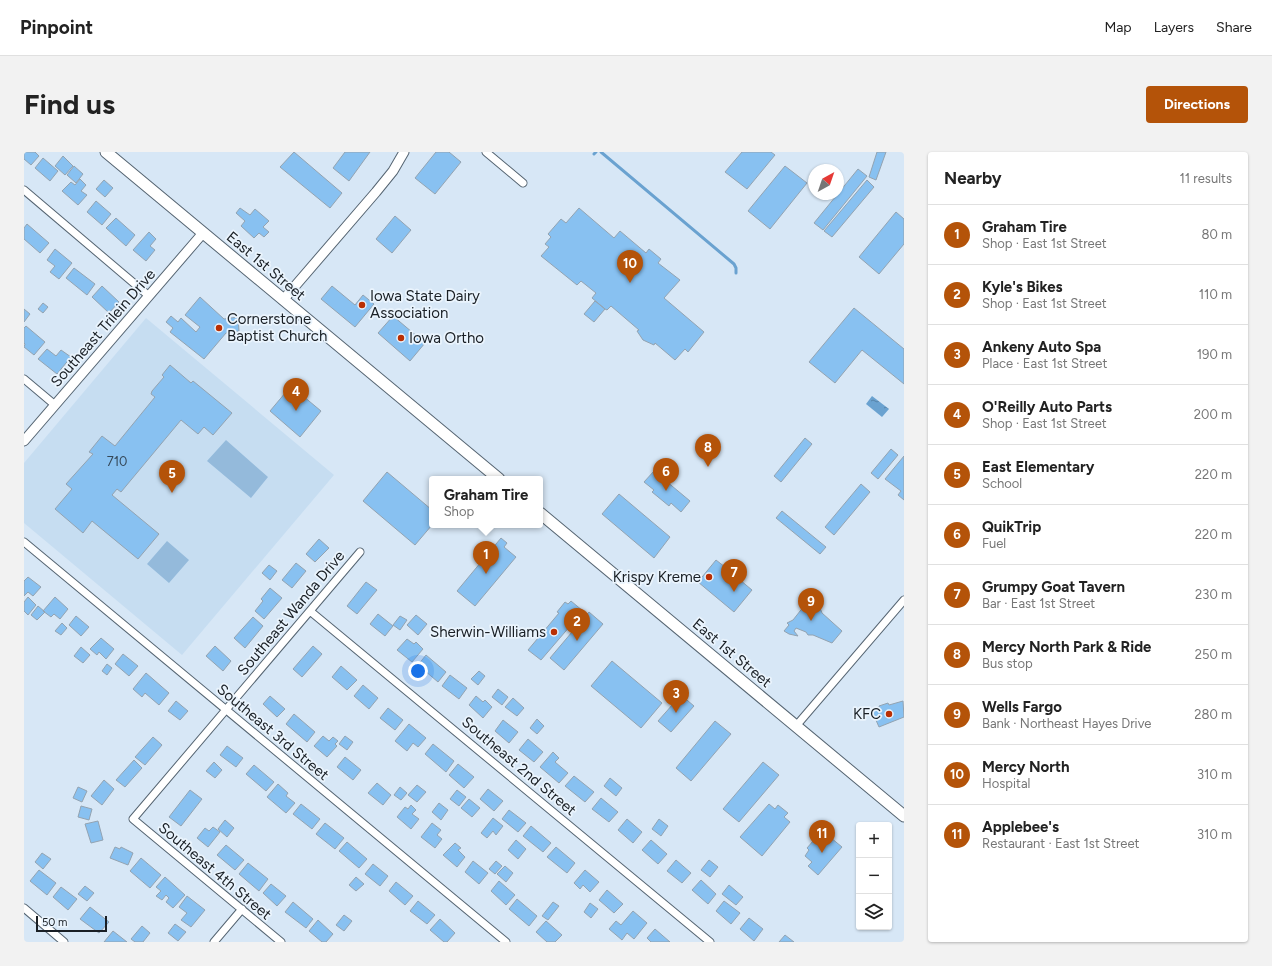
<!DOCTYPE html>
<html lang="en">
<head>
<meta charset="utf-8">
<style>
	:root { --surface:#fff; --page:#f2f2f2; --text:#222; --muted:#767676; --line:#e0e0e0; --accent:#b45309 }
	body { margin:0; font-family:Figtree,sans-serif; background:var(--page); color:var(--text) }
	.controls { position:absolute; right:12px; bottom:12px; display:grid; overflow:hidden; border-radius:4px; box-shadow:0 1px 3px #0004 }
	.controls button { width:36px; height:36px; display:grid; place-items:center; padding:0; border:0; border-bottom:1px solid var(--line); background:var(--surface); color:var(--text); font:20px sans-serif }
	.compass { position:absolute; left:784px; top:12px; width:36px; height:36px; border-radius:50%; background:var(--surface); box-shadow:0 1px 3px #0004; rotate:40deg }
	.scale { position:absolute; left:12px; bottom:10px; width:71px; box-sizing:border-box; padding-left:4px; border:2px solid #191f25; border-top:0; font-size:11px; line-height:14px; white-space:nowrap; color:#191f25; -webkit-text-stroke:3px #eaf4fd; paint-order:stroke }
	.you { position:absolute; left:394px; top:519px; width:14px; height:14px; margin:-10px; border:3px solid #fff; border-radius:50%; background:#1a73e8; box-shadow:0 0 0 6px #1a73e833 }
	.badge { display:grid; place-items:center; width:26px; height:26px; border-radius:50%; background:var(--accent); color:#fff; font-size:13px; font-weight:700 }
	.pin { position:absolute; translate:-50% -33px; filter:drop-shadow(0 1px 2px #0008) }
	.pin::after { content:''; position:absolute; top:21px; width:14px; height:12px; background:inherit; clip-path:polygon(0 0,100% 0,50% 100%) }
	.popup { position:absolute; left:405px; top:324px; width:114px; height:52px; box-sizing:border-box; display:grid; place-content:center; border-radius:4px; background:var(--surface); filter:drop-shadow(0 1px 3px #0005); font-size:13px; white-space:nowrap; color:var(--muted) }
	.popup b { font-size:15px; color:var(--text) }
	.popup::after { content:''; position:absolute; left:50%; top:100%; margin-left:-8px; border:8px solid transparent; border-top-color:var(--surface) }
	.list { margin:0; padding:0; list-style:none }
	h2 { display:flex; justify-content:space-between; align-items:center; height:52px; margin:0; padding:0 16px; font-size:17px }
	h2 small { font-size:13px; font-weight:400; color:var(--muted) }
	.list li { display:grid; grid-template-columns:26px 1fr auto; gap:12px; align-items:center; box-sizing:border-box; height:60px; padding:0 16px; border-top:1px solid var(--line) }
	.list b { display:block; font-size:15px; white-space:nowrap }
	.list p { margin:0; font-size:13px; white-space:nowrap; color:var(--muted) }
	.list em { font-size:13px; font-style:normal; color:var(--muted) }
	.icon { flex:none; width:22px; height:22px; fill:none; stroke:currentColor; stroke-width:2; stroke-linecap:round; stroke-linejoin:round }
	.map { position:relative; flex:none; width:880px; height:790px; overflow:hidden; border-radius:4px }
	header { display:flex; align-items:center; gap:24px; box-sizing:border-box; height:56px; padding:0 20px; background:var(--surface); border-bottom:1px solid var(--line) }
	header strong { font-size:19px }
	nav { display:flex; gap:22px; margin-inline-start:auto; font-size:14px }
	.intro { display:flex; align-items:center; justify-content:space-between; box-sizing:border-box; height:96px; padding:0 24px }
	h1 { margin:0; font-size:28px }
	.button { padding:10px 18px; border-radius:4px; background:var(--accent); color:#fff; font-size:14px; font-weight:700 }
	main { display:flex; gap:24px; padding:0 24px }
	aside { flex:1; background:var(--surface); border-radius:4px; box-shadow:0 1px 3px #0004 }
	.map>svg:first-child { display:block }
</style>
</head>
<body>
<header>
<strong>Pinpoint</strong>
<nav><a>Map</a><a>Layers</a><a>Share</a></nav>
</header>
<div class="intro"><h1>Find us</h1><a class="button">Directions</a></div>
<main>
<div class="map">
<svg width="880" height="790" viewBox="0 0 880 790">
	<defs>
		<pattern id="water-ripples" width="26" height="14" patternUnits="userSpaceOnUse"><rect width="26" height="14" fill="#6aa2d0"/><path d="M2 4q2-2 4 0t4 0M15 11q2-2 4 0t4 0" fill="none" stroke="#5683a9"/></pattern>
	</defs>
	<rect width="100%" height="100%" fill="#d7e7f6"/>
	<path fill="#c6ddf1" d="M122,166l188,157 -152,180 -158,-132v-60z"/>
	<path fill="#94badb" d="M202,288l42,37 -17,21 -44,-37z
		M143,389l22,19 -20,23 -22,-19z"/>
	<path fill="url(#water-ripples)" d="M848,244l17,13 -7,8 -16,-13z"/>
	<g fill="none" stroke-linecap="round" stroke-linejoin="round">
		<path stroke="#6aa2d0" stroke-width="3" d="M577,0l133,112 2,4v5
			M570,2l2,-2"/>
	</g>
	<path fill="#88c1f1" stroke="#93a3b1" d="M0,0h11l4,4 -8,9 -7,-6z
		M270,0l48,41 -12,15 -50,-41z
		M321,0h25l-21,29 -16,-13z
		M412,0h13l12,10 -26,32 -20,-16z
		M718,0h29l4,3 -28,34 -22,-17z
		M853,0h9l-10,28 -7,-3z
		M39,4l10,10 -8,9 -10,-9z
		M19,6l15,13 -8,10 -15,-13z
		M50,14l9,8 -7,9 -9,-8z
		M761,14l22,17 -37,46 -22,-18z
		M834,17l9,7 -44,54 -9,-7z
		M56,27l6,6 -5,6 6,4 -9,10 -16,-14 9,-9 4,3z
		M80,28l9,8 -8,9 -9,-8z
		M843,28l7,7 -42,50 -8,-6z
		M72,49l15,13 -9,11 -15,-13z
		M216,56l10,7 5,-6 14,12 -6,6 6,5 -5,5 -5,-4 -5,5 -13,-12 4,-5 -9,-8z
		M555,56l35,30 6,-7 26,22 3,-4 12,10 -3,4 22,17 -16,18 40,34 -16,20 -3,-3 -10,11 -20,-17 -1,2 -11,-5 -6,-9 2,-1 -28,-24 -4,4 -2,-1 -13,-11 4,-5 -15,-12 -4,4 -36,-29 8,-9 -4,-3 6,-7 -3,-3 13,-15 5,4z
		M872,60l8,7v25l-25,30 -20,-17z
		M371,64l16,14 -19,23 -16,-14z
		M92,66l19,17 -9,11 -20,-18z
		M3,72l22,19 -9,10 -16,-14v-11z
		M125,80l7,7 -6,7 5,4 -9,11 -13,-11z
		M31,97l17,14 -13,16 -9,-7 5,-6 -8,-6z
		M50,116l21,16 -8,11 -21,-17z
		M78,134l17,16 -10,11 -17,-16z
		M308,134l23,19 8,-10 11,9 -19,23 -34,-28z
		M176,145l24,22 14,-2 1,14 -13,2 -22,26 -34,-27 3,-4 -7,-6 5,-6 7,6 3,-4 15,14 4,-5 -15,-12z
		M571,149l10,8 -11,13 -10,-8z
		M19,151l5,4 -5,6 -5,-4z
		M830,156l50,41v35l-42,-34 -27,33 -26,-21z
		M0,157l6,5 -6,8z
		M369,164l32,27 -15,18 -32,-28z
		M2,174l19,16 -11,13 -10,-8 1,-3 -1,-1v-15z
		M23,197l9,7 5,-6 10,7 -14,17 -19,-15z
		M146,213l21,18 2,-2 39,32 -19,22 -9,-8 -6,7 -17,-14 -60,72 -4,-3 -5,6 47,39 -21,25 -46,-38 -9,12 -28,-24 17,-20 -6,-5 27,-30 -4,-2 13,-16 13,10 40,-49 -4,-3 1,-3 12,-14 -2,-2z
		M267,234l30,25 -21,26 -30,-26z
		M781,286l7,6 -31,38 -7,-6z
		M867,297l7,6 -20,24 -7,-6z
		M880,304v44l-6,-5 3,-4 -16,-12z
		M630,319l36,30 -9,11 -10,-9 -2,3 -17,-14 2,-2 -10,-8z
		M363,320l45,38v15l-17,20 -52,-44z
		M837,332l9,8 -36,43 -9,-8z
		M595,342l51,43 -16,21 -52,-44z
		M758,359l44,36 -6,7 -44,-36z
		M477,386l6,5 -3,4 12,10 -41,49 -18,-15z
		M295,387l10,9 -14,14 -9,-8z
		M692,408l9,7 1,-1 15,13 -1,1 12,10 -18,22 -36,-30z
		M272,411l10,8 -14,17 -10,-8z
		M245,413l8,6 -7,9 -8,-7z
		M4,425l13,10 -8,9 -5,-4 -4,4v-15z
		M342,430l11,8 -20,24 -10,-8z
		M246,436l12,10 -18,21 -9,-8 8,-10 -2,-2z
		M4,445l8,8 -8,10 -4,-4v-9z
		M31,445l13,12 -8,10 -6,-5 -3,3 -8,-6z
		M547,449l12,10 -42,49 -13,-10 31,-37 -2,-1 8,-10 3,2z
		M784,449l10,9 2,-2 2,5 20,18 -10,12 -19,-8h-5l-2,-3 -10,-4 -2,3 4,5 -9,-2 -5,-3 5,-6 -2,-2 6,-3z
		M14,454l7,6 -8,8 -6,-5z
		M565,460l14,12 -39,46 -14,-12z
		M354,462l15,12 -8,10 -15,-12z
		M392,463l11,9 -9,11 -11,-10z
		M52,464l13,11 -8,9 -12,-11z
		M376,464l7,4 -7,10 -7,-5z
		M229,465l10,9 -18,22 -11,-10z
		M38,471l5,5 -6,7 -6,-4z
		M77,486l13,11 -8,10 -7,-7 -2,3 -7,-6z
		M383,487l7,5 2,-2 7,7 -11,13 -15,-12z
		M191,494l16,15 -8,10 -17,-15z
		M289,494l9,8 -20,23 -9,-8z
		M57,495l9,8 -7,8 -9,-7z
		M99,502l15,12 -9,10 -14,-12z
		M402,503l20,17 -8,10 -20,-17z
		M588,509l50,42 -21,25 -50,-42z
		M83,512l5,4 -5,7 -5,-4z
		M317,514l16,14 -10,10 -15,-13z
		M455,519l6,5 -7,9 -7,-6z
		M122,521l23,20 -10,12 -14,-12 -3,4 -9,-8z
		M426,523l17,13 -8,11 -17,-13z
		M339,533l15,13 -9,11 -15,-13z
		M474,537l10,8 -6,8 -10,-8z
		M657,543l13,11 -23,26 -13,-11z
		M246,544l15,13 -8,8 -14,-13z
		M452,544l7,6 2,-2 7,7 -9,11 -14,-13z
		M489,546l11,10 -7,8 -12,-9z
		M152,549l12,10 -8,9 -12,-9z
		M879,549l1,16 -25,10 -7,-16 7,-3v-2l9,-3 1,2z
		M364,556l15,12 -8,10 -15,-12z
		M270,562l21,18 -8,10 -21,-18z
		M513,567l7,7 -7,8 -7,-6z
		M479,568l15,12 -9,11 -14,-12z
		M691,569l16,13 -40,47 -15,-13z
		M385,572l17,14 -8,9 -5,-4 -6,8 -12,-10z
		M299,584l6,5 4,-4 5,4 -3,3 2,2 -10,11 -13,-11z
		M321,584l8,6 -6,8 -8,-6z
		M129,585l9,8 -17,20 -10,-8z
		M504,587l15,13 -9,10 -15,-12z
		M409,592l21,17 -8,11 -21,-18z
		M203,594l16,12 -7,9 -16,-12z
		M529,600l6,6 -4,4 13,11 -9,10 -19,-16z
		M321,605l16,13 -8,10 -16,-13z
		M110,608l8,8 -17,19 -9,-7z
		M190,610l8,8 -7,8 -9,-7z
		M739,610l16,13 -40,47 -16,-13z
		M434,612l16,13 -10,11 -15,-13z
		M230,613l20,17 -8,9 -20,-17z
		M550,624l20,16 -9,10 -20,-16z
		M586,626l12,10 -6,8 -12,-10z
		M80,628l10,9 -12,16 -11,-9z
		M353,631l14,12 -8,10 -15,-12z
		M254,632l10,9 -2,3 9,7 -9,10 -19,-16z
		M393,633l9,7 -9,10 -9,-7z
		M54,635l9,4 -5,11 -9,-4z
		M376,635l7,6 -6,7 -7,-5z
		M464,637l15,12 -9,10 -14,-12z
		M166,638l12,9 -21,27 -12,-9z
		M433,638l9,7 -7,9 -9,-7z
		M577,646l17,14 -9,10 -17,-13z
		M445,647l11,9 -8,9 -11,-9z
		M415,651l9,7 -7,10 -9,-8z
		M277,652l19,15 -8,10 -19,-15z
		M745,652l6,5 3,-4 10,8 -4,4 6,5 -28,34 -22,-19z
		M387,653l5,5 -4,4 7,5 -8,10 -14,-12 8,-10 3,2z
		M57,654l11,3 -3,11 -11,-3z
		M485,658l17,13 -8,9 -16,-13z
		M469,666l10,8 -7,9 -3,-4 -6,7 -6,-5z
		M603,667l15,13 -9,11 -15,-13z
		M635,667l9,7 -7,10 -9,-7z
		M201,668l9,8 -7,9 -9,-8z
		M74,669l5,19 -12,3 -6,-19z
		M301,671l19,15 -9,11 -19,-15z
		M408,671l9,7 -4,5 5,4 -7,9 -14,-11z
		M507,674l20,17 -8,9 -20,-16z
		M189,675l7,5 -12,15 -11,-9 8,-10 4,3z
		M796,681l3,2 2,-2 17,14 -24,28 -10,-9 4,-4 -7,-6 4,-6 -2,-2z
		M492,688l10,9 -8,10 -10,-9z
		M627,688l16,14 -9,10 -16,-14z
		M323,690l20,17 -8,9 -20,-17z
		M431,691l6,5 -3,2 7,7 -8,10 -14,-12z
		M202,693l18,15 -9,10 -18,-15z
		M91,695l5,2 1,-2 12,6 -5,12 -18,-7z
		M532,695l19,16 -8,10 -20,-16z
		M18,701l9,6 -8,10 -8,-7z
		M117,706l20,17 -11,13 -20,-17z
		M652,708l15,13 -9,10 -15,-12z
		M685,708l9,7 -8,10 -9,-7z
		M449,709l15,12 -9,11 -14,-12z
		M472,709l6,5 -7,8 -6,-5z
		M224,711l20,16 -9,12 -20,-17z
		M349,712l15,12 -8,10 -15,-12z
		M481,714l8,7 -7,9 -9,-8z
		M15,718l17,13 -9,12 -17,-14z
		M561,718l14,12 -9,10 -7,-7 -3,4 -6,-6z
		M141,725l20,18 -12,13 -7,-6 3,-4 -3,-3 -4,5 -6,-4 5,-5 -5,-4z
		M332,725l8,7 -8,7 -7,-6z
		M677,728l15,14 -8,10 -16,-14z
		M475,729l16,14 -9,10 -15,-14z
		M372,730l17,14 -8,9 -16,-14z
		M247,732l15,12 -9,10 -14,-13z
		M705,733l14,12 -7,8 -14,-11z
		M61,734l9,7 -7,8 -9,-7z
		M37,735l16,12 -9,11 -15,-13z
		M583,738l16,14 -9,9 -15,-13z
		M163,744l18,14 -14,17 -10,-7 6,-7 -8,-6z
		M493,747l20,17 -8,10 -20,-17z
		M394,749l17,14 -8,9 -17,-13z
		M700,749l16,12 -9,11 -15,-13z
		M269,750l20,17 -7,9 -21,-16z
		M529,750l6,4 -11,14 -6,-4z
		M566,751l8,6 -7,9 -7,-6z
		M66,755l19,15 -10,11 -19,-14z
		M609,759l14,12 -13,16 -7,-6 -5,7 -13,-11 7,-8 5,4z
		M320,763l8,6 -8,10 -8,-6z
		M725,766l14,11 -9,12 -14,-12z
		M416,767l15,14 -8,9h-3l-14,-12z
		M294,768l15,14 -7,8h-4l-13,-11z
		M522,769l16,14 -7,7h-8l-11,-10z
		M151,772l11,8 -8,9 -10,-8z
		M118,774l8,7 -7,9h-8l-4,-3z
		M631,777l15,13h-19l-4,-4z
		M89,779l14,11h-23z
		M761,783l9,7h-15z"/>
	<g fill="none" stroke-linecap="round" stroke-linejoin="round">
		<defs>
			<path id="minor" d="M462,0l37,31
				M0,38l125,106
				M0,227l31,26
				M0,390l482,400
				M286,459l400,331
				M772,574l108,-126
				M0,756l40,34
				M190,790l28,-33
				M257,790l-148,-123 227,-267"/>
			<path id="tertiary" d="M259,148l93,-108 17,-21 11,-19
				M0,289l179,-208"/>
			<path id="secondary" d="M82,0l393,327
				M516,361l364,303"/>
		</defs>
		<use href="#minor" stroke="#566572" stroke-width="9"/>
		<use href="#tertiary" stroke="#566572" stroke-width="11"/>
		<use href="#secondary" stroke="#566572" stroke-width="13"/>
		<use href="#minor" stroke="#fff" stroke-width="7"/>
		<use href="#tertiary" stroke="#fff" stroke-width="9"/>
		<use href="#secondary" stroke="#fff" stroke-width="11"/>
	</g>
	<g fill="#b92f04" stroke="#eaf4fd" stroke-width="1.5">
		<circle cx="338" cy="153" r="4"/>
		<circle cx="195" cy="176" r="4"/>
		<circle cx="377" cy="186" r="4"/>
		<circle cx="685" cy="425" r="4"/>
		<circle cx="530" cy="480" r="4"/>
		<circle cx="865" cy="562" r="4"/>
	</g>
	<g text-anchor="middle" dominant-baseline="central" stroke-width="3.5" stroke-linejoin="round" paint-order="stroke">
		<g font-size="13" fill="#354858">
			<text x="93" y="309">710</text>
		</g>
		<g font-size="15" fill="#191f25" stroke="#eaf4fd">
			<text transform="translate(242 114) rotate(40)">East 1st Street</text>
			<text transform="translate(79 176) rotate(-49)">Southeast Trilein Drive</text>
			<text transform="translate(267 461) rotate(-50)">Southeast Wanda Drive</text>
			<text transform="translate(708 501) rotate(40)">East 1st Street</text>
			<text transform="translate(249 580) rotate(40)">Southeast 3rd Street</text>
			<text transform="translate(495 614) rotate(40)">Southeast 2nd Street</text>
			<text transform="translate(191 719) rotate(40)">Southeast 4th Street</text>
		</g>
		<g font-size="15" fill="#191f25" stroke="#eaf4fd" text-anchor="start">
			<text x="346" y="144">Iowa State Dairy<tspan x="346" dy="17">Association</tspan></text>
			<text x="203" y="167">Cornerstone<tspan x="203" dy="17">Baptist Church</tspan></text>
			<text x="385" y="186">Iowa Ortho</text>
			<text x="677" y="425" text-anchor="end">Krispy Kreme</text>
			<text x="522" y="480" text-anchor="end">Sherwin-Williams</text>
			<text x="857" y="562" text-anchor="end">KFC</text>
		</g>
	</g>
</svg>
<div class="controls">
<button>+</button>
<button>−</button>
<button><svg class="icon" aria-label="layers" viewBox="0 0 24 24"><path d="M12 4l9 5-9 5-9-5zM3 14l9 5 9-5"/></svg></button>
</div>
<svg class="compass" viewBox="-18 -18 36 36"><path d="M0-13l5 13h-10z" fill="#e53935"/><path d="M0 13l5-13h-10z" fill="#767676"/></svg>
<div class="scale">50 m</div>
<div class="you"></div>
<div class="pin badge" style="left:462px;top:422px">1</div>
<div class="popup"><b>Graham Tire</b>Shop</div>
<div class="pin badge" style="left:553px;top:489px">2</div>
<div class="pin badge" style="left:652px;top:561px">3</div>
<div class="pin badge" style="left:272px;top:259px">4</div>
<div class="pin badge" style="left:148px;top:341px">5</div>
<div class="pin badge" style="left:642px;top:339px">6</div>
<div class="pin badge" style="left:710px;top:440px">7</div>
<div class="pin badge" style="left:684px;top:315px">8</div>
<div class="pin badge" style="left:787px;top:469px">9</div>
<div class="pin badge" style="left:606px;top:131px">10</div>
<div class="pin badge" style="left:798px;top:701px">11</div>
</div>
<aside>
<h2>Nearby<small>11 results</small></h2>
<ul class="list">
<li><span class="badge">1</span><div><b>Graham Tire</b><p>Shop · East 1st Street</p></div><em>80 m</em></li>
<li><span class="badge">2</span><div><b>Kyle's Bikes</b><p>Shop · East 1st Street</p></div><em>110 m</em></li>
<li><span class="badge">3</span><div><b>Ankeny Auto Spa</b><p>Place · East 1st Street</p></div><em>190 m</em></li>
<li><span class="badge">4</span><div><b>O'Reilly Auto Parts</b><p>Shop · East 1st Street</p></div><em>200 m</em></li>
<li><span class="badge">5</span><div><b>East Elementary</b><p>School</p></div><em>220 m</em></li>
<li><span class="badge">6</span><div><b>QuikTrip</b><p>Fuel</p></div><em>220 m</em></li>
<li><span class="badge">7</span><div><b>Grumpy Goat Tavern</b><p>Bar · East 1st Street</p></div><em>230 m</em></li>
<li><span class="badge">8</span><div><b>Mercy North Park &amp; Ride</b><p>Bus stop</p></div><em>250 m</em></li>
<li><span class="badge">9</span><div><b>Wells Fargo</b><p>Bank · Northeast Hayes Drive</p></div><em>280 m</em></li>
<li><span class="badge">10</span><div><b>Mercy North</b><p>Hospital</p></div><em>310 m</em></li>
<li><span class="badge">11</span><div><b>Applebee's</b><p>Restaurant · East 1st Street</p></div><em>310 m</em></li>
</ul>
</aside>
</main>
</body>
</html>
